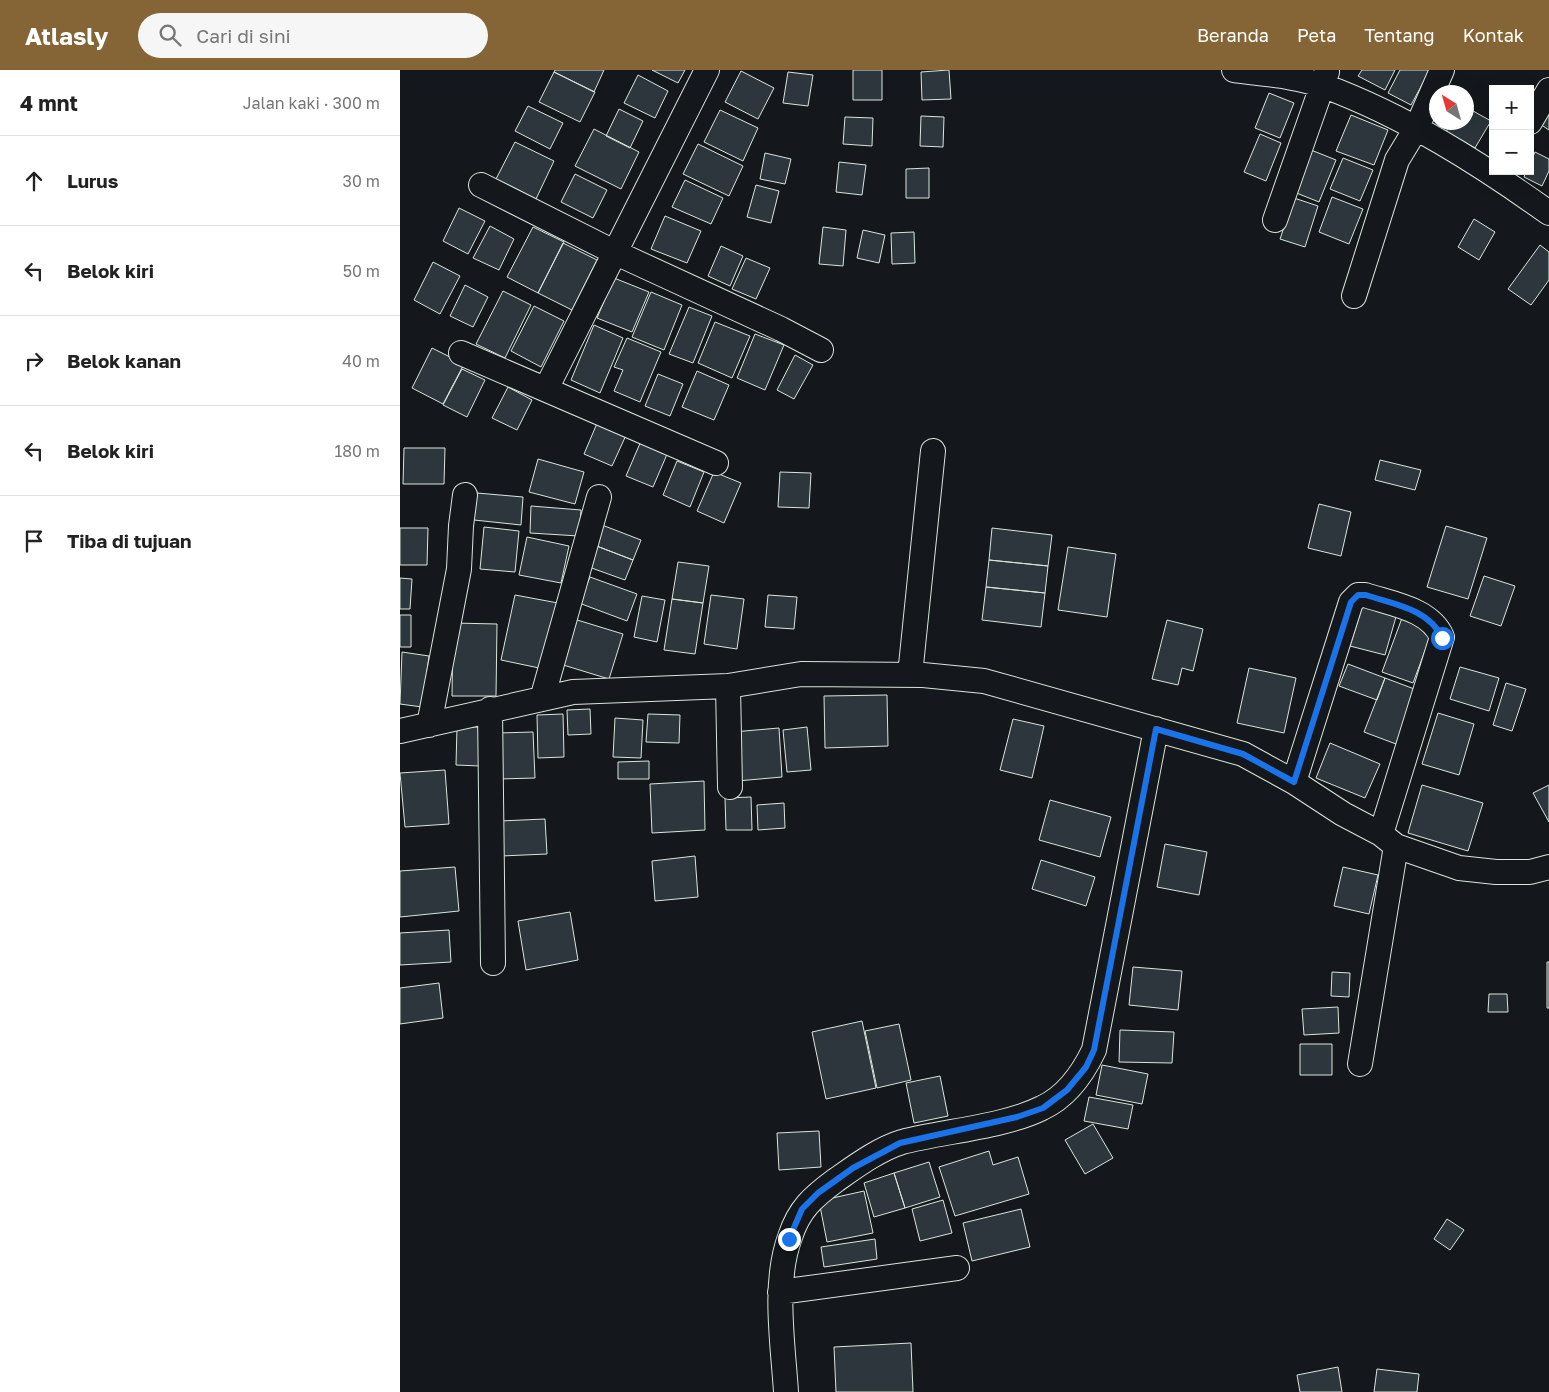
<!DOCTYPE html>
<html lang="id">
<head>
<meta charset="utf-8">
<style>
	:root { --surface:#fff; --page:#f6f6f6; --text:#222; --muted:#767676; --line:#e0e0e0; --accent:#856535 }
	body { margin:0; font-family:"Golos Text",sans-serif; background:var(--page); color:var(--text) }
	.controls { position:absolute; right:15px; top:15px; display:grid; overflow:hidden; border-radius:0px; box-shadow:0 5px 20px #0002 }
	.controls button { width:45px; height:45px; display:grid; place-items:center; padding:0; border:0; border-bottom:1px solid var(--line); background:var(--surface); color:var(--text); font:25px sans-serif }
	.compass { position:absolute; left:1029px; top:15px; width:45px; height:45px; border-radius:50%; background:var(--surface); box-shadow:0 5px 20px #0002; rotate:323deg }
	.stop { position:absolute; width:15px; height:15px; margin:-11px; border:4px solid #1a73e8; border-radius:50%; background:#fff }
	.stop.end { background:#1a73e8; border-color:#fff; box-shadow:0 1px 5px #0008 }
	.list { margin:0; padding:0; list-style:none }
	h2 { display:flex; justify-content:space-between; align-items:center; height:65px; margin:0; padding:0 20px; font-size:21px }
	h2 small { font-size:16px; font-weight:400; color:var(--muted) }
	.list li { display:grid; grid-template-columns:32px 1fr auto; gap:15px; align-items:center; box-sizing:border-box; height:90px; padding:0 20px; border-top:1px solid var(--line) }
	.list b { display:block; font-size:19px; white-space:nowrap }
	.list em { font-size:16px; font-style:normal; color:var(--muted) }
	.icon { flex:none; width:28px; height:28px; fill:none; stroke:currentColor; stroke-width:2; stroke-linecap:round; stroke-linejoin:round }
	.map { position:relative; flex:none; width:1149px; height:1322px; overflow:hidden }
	header { display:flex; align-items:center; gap:30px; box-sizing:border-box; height:70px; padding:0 25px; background:var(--accent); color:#fff }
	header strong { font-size:24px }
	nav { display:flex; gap:28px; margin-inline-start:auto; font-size:18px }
	.search { width:350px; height:45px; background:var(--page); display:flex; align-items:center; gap:12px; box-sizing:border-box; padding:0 18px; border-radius:28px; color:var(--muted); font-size:19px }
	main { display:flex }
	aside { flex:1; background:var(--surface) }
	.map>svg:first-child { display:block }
</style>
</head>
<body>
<header>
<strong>Atlasly</strong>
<div class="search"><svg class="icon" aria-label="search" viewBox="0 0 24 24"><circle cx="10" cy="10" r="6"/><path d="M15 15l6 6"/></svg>Cari di sini</div>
<nav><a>Beranda</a><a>Peta</a><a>Tentang</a><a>Kontak</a></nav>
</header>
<main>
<aside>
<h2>4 mnt<small>Jalan kaki · 300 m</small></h2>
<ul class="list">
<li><svg class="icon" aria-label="ahead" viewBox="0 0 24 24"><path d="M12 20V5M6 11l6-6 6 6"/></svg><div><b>Lurus</b></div><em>30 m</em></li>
<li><svg class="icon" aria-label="left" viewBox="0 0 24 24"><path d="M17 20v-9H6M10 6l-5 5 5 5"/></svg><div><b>Belok kiri</b></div><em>50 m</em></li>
<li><svg class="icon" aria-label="right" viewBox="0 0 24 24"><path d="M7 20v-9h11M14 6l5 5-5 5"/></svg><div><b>Belok kanan</b></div><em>40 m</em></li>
<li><svg class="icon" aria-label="left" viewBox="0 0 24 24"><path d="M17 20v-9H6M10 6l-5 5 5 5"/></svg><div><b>Belok kiri</b></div><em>180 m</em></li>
<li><svg class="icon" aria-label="arrive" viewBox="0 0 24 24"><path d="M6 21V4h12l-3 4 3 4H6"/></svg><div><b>Tiba di tujuan</b></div></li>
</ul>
</aside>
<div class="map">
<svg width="1149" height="1322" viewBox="0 0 1149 1322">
	<rect width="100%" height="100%" fill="#14181c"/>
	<path fill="#2c363c" stroke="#d8e6dc" d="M155,0h49l-10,22 -40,-20z
		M252,0h33l-7,13z
		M453,0h29v30h-29z
		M549,0l2,29 -29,1 -1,-28z
		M962,0h33l-10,20 -27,-14z
		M1000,0h30l-19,35 -23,-12z
		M341,1l33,17 -16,31 -33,-17z
		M154,2l41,20 -15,30 -41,-20z
		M388,2l25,3 -5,31 -25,-3z
		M238,5l30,16 -13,27 -31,-15z
		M869,23l25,10 -14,35 -25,-10z
		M128,36l35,17 -13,26 -35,-18z
		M1066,37l25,14 -16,27 -29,-16 5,-10h15z
		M219,39l24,12 -13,27 -24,-12z
		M320,40l38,18 -15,33 -39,-19z
		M1149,40v20l-9,-6z
		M951,45l37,15 -14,35 -38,-14z
		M521,46l23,1 -1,30 -23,-1z
		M445,47l28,1 -1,28 -29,-2z
		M194,59l45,23 -18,37 -46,-23z
		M860,64l21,9 -15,38 -22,-9z
		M115,72l39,19 -18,38 -40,-20z
		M298,74l45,22 -14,30 -46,-22z
		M911,80l25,10 -17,42 -25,-10z
		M1135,82l14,7v12l-7,15 -18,-9 2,-6h4v-8z
		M365,83l26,6 -6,25 -25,-5z
		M943,88l30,12 -13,31 -30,-12z
		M439,92l27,3 -4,30 -26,-3z
		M529,98v30h-23v-29z
		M175,104l32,16 -14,28 -32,-16z
		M285,110l38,18 -12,26 -39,-17z
		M356,115l23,6 -8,32 -24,-6z
		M932,127l31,12 -14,35 -30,-12z
		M894,128l24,8 -13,41 -25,-8z
		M59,138l26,13 -17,33 -25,-13z
		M265,146l36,15 -14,32 -36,-14z
		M1074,149l21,13 -16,28 -21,-13z
		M90,156l24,13 -15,31 -26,-12z
		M133,157l31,15 -26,51 -31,-16z
		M423,157l23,3 -3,36 -24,-2z
		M463,160l22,5 -6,28 -22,-5z
		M514,162l1,31 -23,1 -1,-31z
		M163,173l34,17 -25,50 -34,-17z
		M1140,175l9,7v28l-18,25 -23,-16z
		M321,176l22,10 -13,30 -22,-10z
		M346,188l24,10 -14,31 -24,-10z
		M33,192l27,14 -20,38 -26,-14z
		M214,208l35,14 -17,40 -35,-14z
		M65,215l23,12 -15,30 -23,-11z
		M103,221l28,14 -26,53 -29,-14z
		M251,222l31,13 -18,45 -32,-13z
		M134,236l30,15 -23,46 -30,-16z
		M289,237l23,9 -19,47 -24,-9z
		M315,252l35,14 -18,42 -34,-15z
		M194,255l29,13 -23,55 -29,-13z
		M355,264l29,11 -19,45 -28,-12z
		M227,268l34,14 -21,50 -26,-11 9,-21 -9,-3z
		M32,278l32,16 -21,40 -31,-16z
		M395,285l18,10 -19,34 -17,-9z
		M62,299l23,11 -18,37 -24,-12z
		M297,301l32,14 -15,35 -32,-13z
		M258,304l25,10 -13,32 -25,-10z
		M108,317l24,13 -15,30 -25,-12z
		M198,351l29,12 -15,33 -28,-12z
		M241,371l27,11 -15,35 -27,-11z
		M4,378h41l-1,36h-41z
		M138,389l46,13 -9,32 -46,-12z
		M980,390l41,10 -6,20 -40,-10z
		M277,391l27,11 -14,35 -27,-12z
		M314,402l27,11 -17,40 -27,-12z
		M380,402l31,1 -2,35 -31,-1z
		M77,423l46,4 -2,28 -47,-5z
		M919,434l32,8 -10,44 -33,-8z
		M131,436l50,4 -2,26 -49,-3z
		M202,455l39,15 -8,20 -39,-15z
		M1046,456l41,12 -19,61 -41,-12z
		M84,457l35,4 -4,41 -35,-3z
		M0,458h28l-1,37h-27z
		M592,458l60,7 -4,31 -59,-6z
		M127,467l42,9 -8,37 -42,-8z
		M194,475l39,15 -8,20 -39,-14z
		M668,477l48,7 -9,63 -49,-7z
		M589,490l59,6 -3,27 -59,-6z
		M278,492l31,4 -6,37 -31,-4z
		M1084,506l31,10 -14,40 -31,-10z
		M190,507l47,17 -10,27 -48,-18z
		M0,508l12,1 -2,30h-10z
		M586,517l59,6 -4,34 -59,-7z
		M115,525l43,8 -14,66 -43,-9z
		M311,525l33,4 -7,50 -33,-5z
		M368,525l29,2 -3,32 -29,-2z
		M242,526l23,4 -8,42 -23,-5z
		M272,529l31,4 -8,51 -31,-4z
		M964,530l34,10 -13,45 -35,-9z
		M0,545h11v32h-11z
		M1002,548l31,11 -20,54 -31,-11z
		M174,549l49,15 -14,45 -49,-15z
		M767,550l36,9 -10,42 -11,-3 -4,17 -26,-6z
		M53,553l44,1 -1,72h-44z
		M2,582l27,4 -7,51 -22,-3z
		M948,594l37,14 -8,22 -38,-14z
		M1060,597l39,11 -10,33 -39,-12z
		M849,598l47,10 -12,55 -47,-10z
		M985,608l32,12 -21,54 -32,-12z
		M1106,613l20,6 -14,42 -19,-6z
		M487,625l1,51 -63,2 -1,-52z
		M190,639l1,25 -23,1 -1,-25z
		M1038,643l36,11 -15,51 -37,-11z
		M163,644l1,43 -26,1 -1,-43z
		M248,644l32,1 -1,28 -33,-1z
		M215,648l28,2 -2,38 -28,-1z
		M613,649l31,7 -12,52 -32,-8z
		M57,657h23v39l-24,-1z
		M407,657l4,43 -24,2 -4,-42z
		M379,658l3,49 -45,4 -4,-49z
		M133,662l2,46 -36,1 -1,-46z
		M930,673l50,21 -15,34 -49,-20z
		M249,691v18h-31v-17z
		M45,700l4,54 -44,3 -5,-54z
		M304,711l1,49 -53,3 -2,-49z
		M1022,715l61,18 -15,48 -60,-18z
		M1149,715v37l-16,-29z
		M351,727l1,33h-26l-1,-32z
		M650,730l61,17 -11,40 -61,-17z
		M384,733l1,25 -27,2 -1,-25z
		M145,749l2,35 -46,2 -1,-35z
		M765,774l42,8 -8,43 -42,-8z
		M295,786l3,41 -43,4 -3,-40z
		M641,790l54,17 -9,29 -54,-17z
		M55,797l4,44 -59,6v-46z
		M943,797l35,8 -9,39 -35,-8z
		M170,842l8,48 -52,10 -8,-49z
		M49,860l2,32 -51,3v-32z
		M1147,892h2v46h-2z
		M733,897l49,4 -4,39 -49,-5z
		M932,902l18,1 -1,24 -18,-1z
		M39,913l4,35 -43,6v-36z
		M1089,924h18l1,18h-20z
		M938,937l1,26 -35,2 -2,-26z
		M462,951l14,67 -50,11 -14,-67z
		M499,954l12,56 -34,8 -12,-57z
		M720,960l54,2 -2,31 -53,-1z
		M900,974h32v31h-32z
		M702,995l46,9 -6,30 -46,-9z
		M540,1006l8,40 -34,7 -8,-40z
		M689,1027l44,8 -5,24 -44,-8z
		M693,1054l20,34 -28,16 -20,-34z
		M419,1061l2,36 -42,3 -2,-37z
		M589,1081l4,14 25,-8 11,37 -74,22 -16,-49z
		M529,1092l11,35 -35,11 -11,-35z
		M494,1103l11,35 -31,9 -10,-34z
		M464,1121l9,42 -46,9 -8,-41z
		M543,1130l9,33 -32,8 -8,-32z
		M621,1139l9,38 -58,14 -9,-38z
		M1047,1149l17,11 -14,20 -16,-11z
		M475,1169l2,20 -53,8 -3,-20z
		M511,1273l2,49h-77l-2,-45z
		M938,1297l4,25h-42l-3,-17z
		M977,1299l42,5 -2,18h-43z"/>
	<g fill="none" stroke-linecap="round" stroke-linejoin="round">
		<defs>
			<path id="minor" d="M834,0c29,4 62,6 90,16 81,30 155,77 225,127
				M1130,52l19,-32
				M81,115l133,67 167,77 40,21
				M875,150l52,-148
				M954,226l43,-136 20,-33 25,-57
				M61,283l255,110
				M146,319l161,-319
				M510,605l23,-224
				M328,616l2,101
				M142,629l57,-202
				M90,639l3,254
				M29,655l30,-156 2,-43 4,-31
				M0,661l173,-39 155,-6 73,-12 122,1 61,6 259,73 51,28 49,32 38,20 15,12 63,22 37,4h34l19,-5
				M894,712l57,-180 7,-7h7c27,9 65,14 77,42l-61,197
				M960,994l36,-218
				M380,1222l177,-24
				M386,1322c-3,-48 -13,-109 4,-155 9,-28 23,-40 46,-57 20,-14 43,-31 66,-38 42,-11 102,-15 140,-34 24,-11 41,-35 52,-58l62,-321"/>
		</defs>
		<use href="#minor" stroke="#d8e6dc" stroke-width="26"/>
		<use href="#minor" stroke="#14181c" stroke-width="24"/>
	</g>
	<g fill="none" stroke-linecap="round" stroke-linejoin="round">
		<path stroke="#1a73e8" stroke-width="6" d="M389,1169l13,-30 16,-16 35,-25 47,-25 117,-26 26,-9 24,-18 19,-23 8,-17 62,-321 87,25 51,28 57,-180 7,-7h8c26,9 64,14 76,43"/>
	</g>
</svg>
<div class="controls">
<button>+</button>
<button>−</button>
</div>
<svg class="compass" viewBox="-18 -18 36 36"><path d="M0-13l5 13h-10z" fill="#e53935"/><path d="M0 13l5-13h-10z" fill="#767676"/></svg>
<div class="stop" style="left:1042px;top:568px"></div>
<div class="stop end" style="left:389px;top:1169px"></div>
</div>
</main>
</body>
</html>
